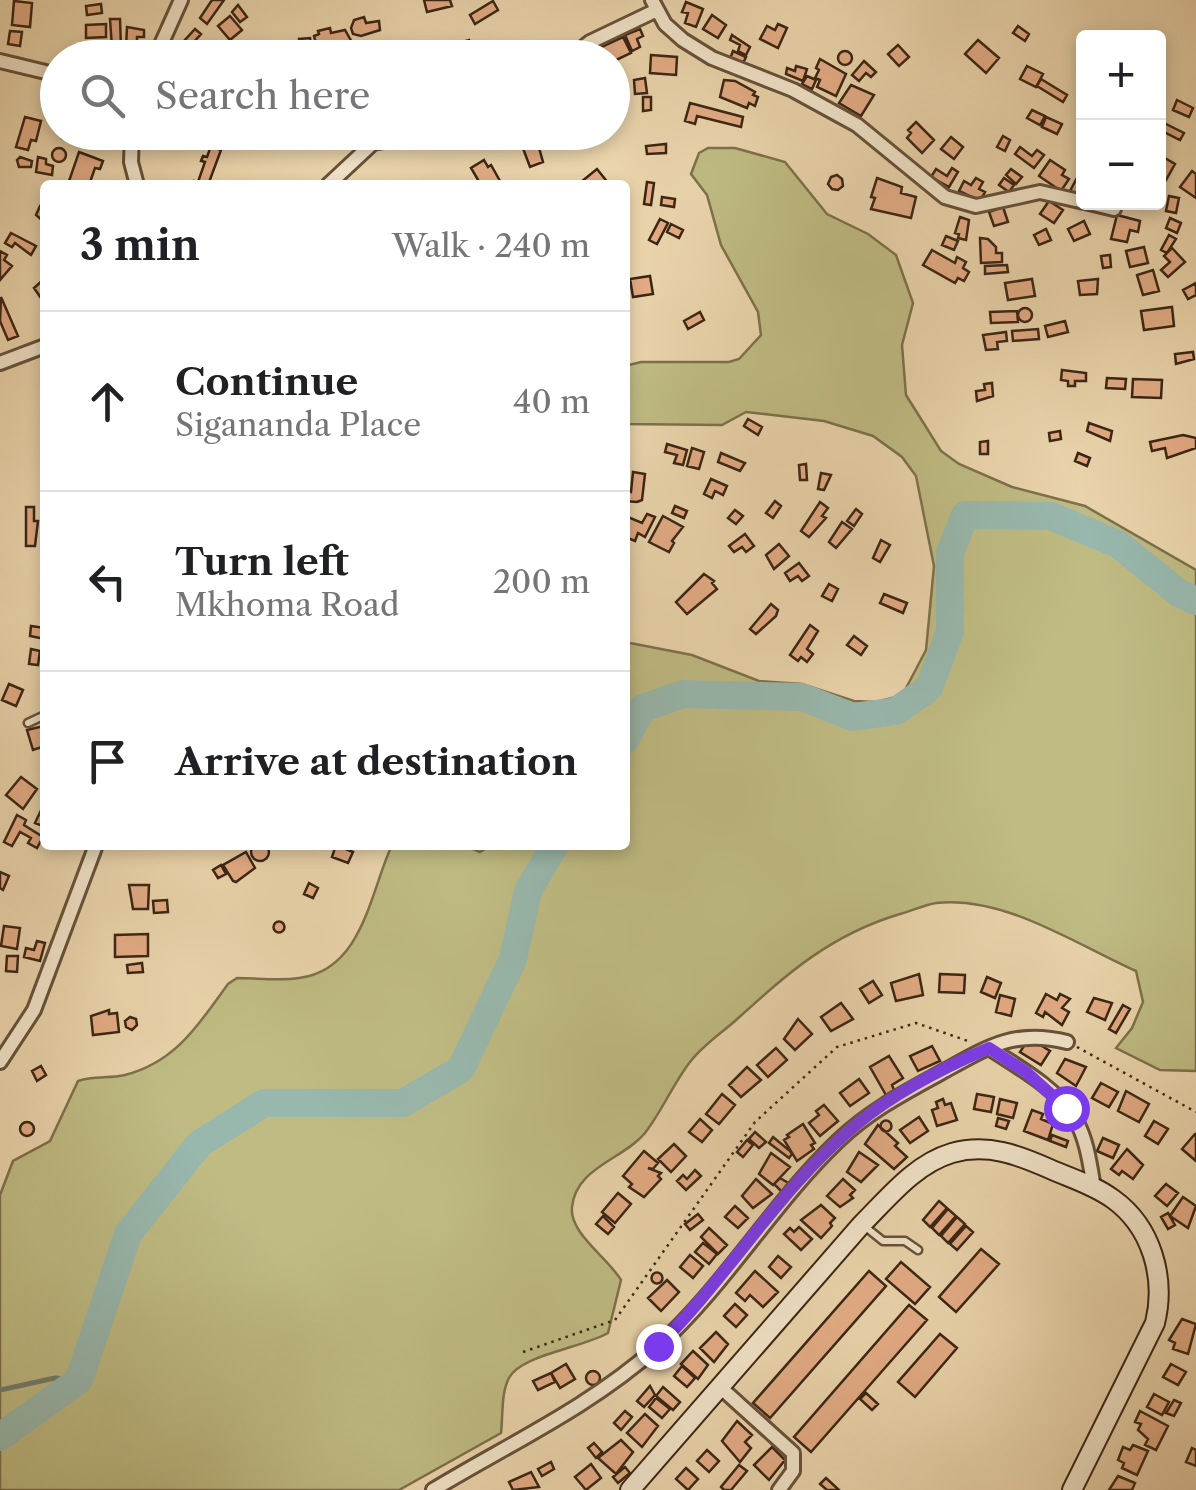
<!DOCTYPE html>
<html lang="en">
<head>
<meta charset="utf-8">
<style>
	:root { --surface:#fff; --page:#f6f6f6; --text:#202124; --muted:#757577; --line:#e0e0e0 }
	body { margin:0; font-family:"Libre Caslon Text",serif; background:var(--page); color:var(--text) }
	.controls { position:absolute; right:30px; top:30px; display:grid; overflow:hidden; border-radius:10px; box-shadow:0 5px 15px #0003 }
	.controls button { width:90px; height:90px; display:grid; place-items:center; padding:0; border:0; border-bottom:2px solid var(--line); background:var(--surface); color:var(--text); font:50px sans-serif }
	.stop { position:absolute; width:30px; height:30px; margin:-22px; border:8px solid #7c3aed; border-radius:50%; background:#fff }
	.stop.end { background:#7c3aed; border-color:#fff; box-shadow:0 2px 10px #0008 }
	.list { margin:0; padding:0; list-style:none }
	h2 { display:flex; justify-content:space-between; align-items:center; height:130px; margin:0; padding:0 40px; font-size:42px }
	h2 small { font-size:32px; font-weight:400; color:var(--muted) }
	.list li { display:grid; grid-template-columns:65px 1fr auto; gap:30px; align-items:center; box-sizing:border-box; height:180px; padding:0 40px; border-top:2px solid var(--line) }
	.list b { display:block; font-size:38px; white-space:nowrap }
	.list p { margin:0; font-size:32px; white-space:nowrap; color:var(--muted) }
	.list em { font-size:32px; font-style:normal; color:var(--muted) }
	.icon { flex:none; width:55px; height:55px; fill:none; stroke:currentColor; stroke-width:2; stroke-linecap:round; stroke-linejoin:round }
	.map { position:relative; flex:none; width:1196px; height:1490px; overflow:hidden }
	.search { position:absolute; background:var(--surface); box-shadow:0 5px 15px #0003; left:40px; top:40px; width:590px; height:110px; display:flex; align-items:center; gap:25px; box-sizing:border-box; padding:0 35px; border-radius:55px; color:var(--muted); font-size:38px }
	.panel { position:absolute; background:var(--surface); box-shadow:0 5px 15px #0003; left:40px; top:180px; width:590px; height:670px; border-radius:10px }
	.map>svg:first-child { display:block }
</style>
</head>
<body>
<div class="map">
<svg width="1196" height="1490" viewBox="0 0 1196 1490">
	<rect width="100%" height="100%" fill="#ead4ab"/>
	<filter id="stains"><feTurbulence type="fractalNoise" baseFrequency=".002" numOctaves="4"/><feColorMatrix values="0 0 0 0 .2 0 0 0 0 .09 0 0 0 0 .02 0 0 0 .5 -.17"/></filter>
	<radialGradient id="worn" r=".72"><stop offset=".6" stop-color="#630" stop-opacity="0"/><stop offset="1" stop-color="#630" stop-opacity=".3"/></radialGradient>
	<path fill="#bfbb83" stroke="#7d704b" stroke-width="2.5" d="M708,148h27l50,14 42,52 41,20 28,21 17,48 -11,42 4,50 35,56 18,13 53,23 73,19 111,64v501l-36,-1 -44,-22 16,-20 11,-26 -7,-31c-59,-26 -132,-76 -200,-68 -12,2 -25,8 -36,11 -70,21 -112,59 -165,107 -15,13 -33,25 -45,41 -17,22 -28,49 -45,71 -21,26 -69,34 -73,74 -3,26 36,51 49,73l-13,53c-26,15 -87,22 -99,45 -8,14 -6,39 -8,55l-102,57h-399v-295l13,-34 37,-20 28,-60c15,-6 31,-2 47,-6 51,-13 74,-51 103,-91l9,-6c20,0 43,3 62,0 64,-8 71,-86 93,-133h72l16,7 11,-7h134v-203l67,13 67,26 43,3 52,17 22,1 20,-5 9,-7 21,-40 8,-84 -18,-90 -14,-19 -29,-21 -49,-15 -78,-9 -24,13 -97,-1v-58l16,-4h88l10,-3 22,-24 -3,-23 -37,-67 -14,-50 -16,-21 8,-21z"/>
	<g fill="none" stroke-linecap="round" stroke-linejoin="round">
		<path stroke="#737d6f" stroke-width="5" d="M0,1390l55,-12 24,2"/>
		<path stroke="#98b8ad" stroke-width="28" d="M625,740l18,-32 40,-14 119,3 51,20 43,-6 33,-23 21,-57v-78l15,-38 86,1 67,28 61,49 17,8
			M0,1437l79,-57 49,-146 71,-90 65,-41h139l58,-34 52,-110 15,-68 27,-46"/>
	</g>
	<path fill="#e3ac85" stroke="#3b2513" stroke-width="2.5" d="M212,0h12l-17,24 -7,-6z
		M424,0h26l2,6 -25,6z
		M14,1l18,2 -2,24 -18,-2z
		M493,1l5,9 -23,14 -5,-9z
		M686,2l17,7 -7,18 -11,-4 3,-10 -6,-1z
		M101,4l1,9 -15,2 -1,-9z
		M238,5l9,12 -7,5 -8,-10z
		M712,15l14,10 -8,13 -15,-9z
		M230,16l12,14 -12,10 -12,-14z
		M364,17l2,6 13,-2 1,9 -19,6 -8,-2 -2,-6 3,-8z
		M110,19h10l1,29h-9z
		M106,24v13l-20,1v-13z
		M778,24l9,4 -9,20 -18,-9 7,-13 8,4z
		M1018,26l11,8 -4,7 -12,-8z
		M127,27l17,3v7h-7v11h-11z
		M330,28l1,5 14,-3 8,14 -35,7 -4,-15 5,-2 -1,-3z
		M195,29l6,5 -10,11 -6,-5z
		M640,29l3,7 -6,3 3,8 -8,4 -7,-16z
		M10,31l12,1 -2,14 -12,-2z
		M732,35l18,12 -4,8 -8,-4 2,-6 -10,-5z
		M623,37l8,16 -19,9v-4h-8l-5,-10z
		M310,38l3,19 -12,1 -2,-19z
		M469,40l4,18h-14l-4,-14z
		M978,40l21,18 -13,15 -21,-19z
		M260,42l6,12 -17,4 -5,-9z
		M521,42l7,13 -22,3 -3,-7z
		M204,45l10,13h-12l-5,-7z
		M898,45l11,12 -10,9 -11,-12z
		M733,51l13,6 -4,8 -12,-6z
		M838 58a7 7 0 1 1 14 0a7 7 0 1 1-14 0Z
		M651,55l26,2 -1,18 -26,-2z
		M820,59l26,15 -10,22 -19,-9 3,-7 -5,-2 4,-8 -3,-2z
		M864,61l12,11 -5,5 -5,-4 -7,8 -7,-6z
		M796,66l11,3 -4,12 -17,-7 1,-6 8,3z
		M1027,66l16,8 -7,13 -16,-8z
		M807,76l9,4 -4,9 -10,-5z
		M645,78l2,15 -12,1 -1,-14z
		M1041,79l26,16 -4,7 -26,-16z
		M724,80l11,1 20,11 -2,3 5,2 -3,9 -6,-3 -2,5 -27,-11z
		M851,85l23,10 -13,21 -22,-13z
		M643,97h8v13l-8,1z
		M1177,100l16,8 -4,9 -16,-7z
		M690,103l53,14 -2,10 -44,-11 -2,8 -10,-3z
		M1032,110l13,6 -5,9 -13,-7z
		M25,117l16,4 -5,20 -5,-1 -3,10 -12,-3z
		M1046,117l16,7 -5,10 -15,-7z
		M916,122l18,18 -12,13 -15,-15 4,-5 -3,-3z
		M1164,123l20,10 -4,7 -20,-10z
		M63,132h16l-1,8 -16,-2z
		M295,132h18v10l-16,-1z
		M555,132h22l4,5 -12,11z
		M1003,136l7,4 -5,11 -8,-4z
		M536,137l7,25 -13,5 -9,-24z
		M951,137l12,10 -9,12 -13,-10z
		M666,144v9l-19,1 -1,-8z
		M211,146l10,4 -13,35h-15l1,-4 4,1 7,-20 -4,-1 2,-5 4,1z
		M1020,147l12,9 5,-6 7,5 -10,13 -19,-14z
		M52 155a7 7 0 1 1 14 0a7 7 0 1 1-14 0Z
		M79,152l24,9 -3,8 -5,-1 -6,17 -20,-4z
		M1158,154l17,10 -9,16 -8,-4z
		M20,157l12,4 -1,6h-12l-2,-7z
		M38,157l8,2v5l7,2 -1,9 -16,-3z
		M484,160l4,7 3,-2 9,16 -6,4h-13l-10,-17z
		M1050,160l15,10 -3,5 7,4 -8,12 -22,-15z
		M952,168l6,4 -9,15 -18,-10 5,-8 11,7z
		M597,169l12,15 -26,1 -2,-3z
		M1011,169l11,8 -6,7 -10,-9z
		M1192,171l4,3v24l-16,-11z
		M837,175l5,4 1,7 -5,4 -6,-1 -4,-5 3,-7z
		M1078,176l6,2v20l-14,-7z
		M877,178l25,9 -1,6 15,4 -5,21 -40,-9 4,-11 -4,-1z
		M976,178l7,4 -4,7 6,3 -5,9 -21,-10 5,-10 7,4z
		M1004,178l10,7 -5,7 -10,-7z
		M647,182l7,1 -3,22 -7,-1z
		M1169,196l10,2 -3,15 -10,-2z
		M662,197l13,2 -1,8 -13,-2z
		M1049,201l14,9 -9,13 -14,-9z
		M40,206l5,2 -1,14 -8,-7z
		M1003,207l5,15 -14,4 -5,-14z
		M1117,215l23,6 -2,11 -8,-2 -3,12 -16,-3z
		M960,217l9,3 -3,20 -8,-2 1,-4 -4,-1z
		M1170,218l11,5 -4,10 -11,-5z
		M660,219l8,4 -11,21 -8,-4z
		M1084,221l6,13 -16,7 -6,-12z
		M671,224l12,6 -4,8 -12,-6z
		M1046,229l5,11 -12,5 -5,-10z
		M11,233l25,13 -5,9 -16,-12 -3,4 -7,-4z
		M1169,235l7,4 -9,14 -6,-3z
		M946,236l12,5 -4,9 -12,-5z
		M980,238l8,1 8,8v6h6v9l-21,1z
		M1144,247l4,16 -18,4 -4,-16z
		M1172,248l13,14 -17,15 -7,-7 9,-8 -6,-6z
		M932,250l23,13 2,-6 9,5 -3,6 6,4 -5,9 -6,-3 -3,5 -32,-18z
		M0,251l7,4 -3,5 8,6 -12,14z
		M1110,255l1,12 -8,1 -2,-12z
		M1007,265l1,7 -23,2v-8z
		M1153,270l6,21 -16,4 -6,-20z
		M650,276l3,18 -20,3 -3,-18z
		M1032,279l3,17 -27,4 -3,-17z
		M1098,279l-1,15 -17,1 -2,-14z
		M43,280l2,3v21l-11,-16z
		M1196,283v12l-8,4 -5,-9z
		M1,297l17,39 -10,4 -8,-19z
		M1172,307l2,19 -30,4 -3,-19z
		M1018 315a7 7 0 1 1 14 0a7 7 0 1 1-14 0Z
		M1017,311l1,11 -27,1 -1,-11z
		M700,312l4,8 -16,9 -4,-8z
		M1065,321l3,11 -20,5 -3,-11z
		M1038,329l1,10 -26,2 -1,-10z
		M1006,332l1,9 -10,1 1,7 -12,1 -3,-15z
		M1193,352l1,7 -18,5 -1,-10z
		M1062,370l24,3v8h-11v5h-7v-5l-7,-1z
		M1107,378l19,1 -1,10 -19,-1z
		M1133,379l29,1 -1,18 -29,-1z
		M992,383l1,13 -16,5 -1,-10 9,-1 -1,-6z
		M748,419l14,8 -4,8 -14,-9z
		M1089,423l23,8 -2,10 -23,-10z
		M1060,431l1,8 -11,2 -1,-8z
		M1183,435l13,3v10l-29,10 -2,-10 -13,3 -2,-9z
		M988,441v13h-8v-12z
		M667,444l20,6 -4,15 -9,-2 3,-8 -12,-3z
		M692,448l12,4 -5,17 -12,-3z
		M721,453l24,10 -5,8 -22,-9z
		M1078,453l12,5 -3,8 -12,-5z
		M806,464l1,16h-7l-1,-15z
		M633,472l12,2 -3,26 -5,2 -12,-1v-9h6z
		M821,473l10,2 -7,15 -6,-1z
		M711,479l16,7 -4,9 -8,-4 -3,7 -8,-4z
		M775,501l6,5 -8,12 -7,-5z
		M820,502l8,6 -6,8 4,2 -17,19 -8,-6z
		M675,506l12,5 -3,7 -12,-5z
		M26,507h8v14h4l-3,25h-9z
		M856,509l6,5 -8,12 -7,-5z
		M735,510l8,6 -7,8 -8,-6z
		M647,514l8,3 -10,20 -7,-4 -3,8 -7,-3 -3,-4 3,-17 14,6z
		M663,516l20,11 -11,14 2,2 -5,9 -20,-10z
		M842,522l10,7 -16,19 -7,-6z
		M745,534l9,12 -8,6 -4,-5 -8,5 -5,-6z
		M881,540l9,5 -10,17 -7,-4z
		M779,544l10,12 -15,13 -8,-14z
		M799,563l10,13 -7,5 -4,-5 -8,5 -5,-8z
		M704,574l10,7 -2,2 5,6 -30,25 -11,-12z
		M829,584l9,5 -6,12 -10,-5z
		M884,594l23,9 -4,10 -23,-10z
		M771,604l7,6 -2,6 -20,18 -6,-5z
		M810,625l8,6 -11,18 6,5 -6,8 -6,-5 -3,4 -8,-6z
		M31,626l14,2v11l-15,-3z
		M854,636l13,10 -6,9 -14,-10z
		M31,649l9,2 -2,14 -9,-1z
		M9,684l14,6 -7,16 -14,-6z
		M45,722v24l-12,4 -6,-20 17,-4z
		M21,777l16,12 -14,20 -17,-14z
		M44,804l1,1v22l-10,-4z
		M17,815l9,5 -2,5 19,12 -6,11 -9,-5 3,-5 -11,-6 -8,14 -8,-4z
		M251 852a9 9 0 1 1 18 0a9 9 0 1 1-18 0Z
		M336,845l17,7 -5,11 -16,-6z
		M246,852l9,16 -19,14 -3,-1 -10,-16z
		M221,865l5,9 -8,4 -5,-8z
		M0,872l9,4 -6,14 -3,-2z
		M309,883l9,5 -5,10 -9,-4z
		M129,885h20l-1,24h-15z
		M167,900l1,12 -14,1 -1,-12z
		M273.5 927a5.5 5.5 0 1 1 11 0a5.5 5.5 0 1 1-11 0Z
		M4,926l16,2 -3,21 -16,-3z
		M148,934v22l-33,1v-22z
		M37,941l8,2 -5,18 -16,-4 2,-9 8,2z
		M7,956h11l-1,16 -11,-1z
		M142,963l1,9 -15,1 -1,-8z
		M919,974l4,21 -27,6 -5,-18z
		M940,974l25,1 -1,18 -25,-1z
		M987,977l14,6 -6,15 -14,-6z
		M873,981l9,14 -13,8 -9,-14z
		M1046,994l11,6 3,-6 10,5 -8,9 7,4 -7,13 -17,-13 -2,5 -7,-4z
		M1000,995l15,4 -4,17 -15,-4z
		M1094,998l18,5 -7,17 -18,-8z
		M841,1003l12,16 -22,12 -10,-14z
		M1123,1005l7,4 -14,24 -7,-4z
		M109,1010v4l8,-1 2,19 -26,3 -2,-19z
		M130,1017l6,2 1,6 -5,5 -6,-3 -1,-6z
		M798,1019l14,15 -17,16 -11,-11z
		M1029,1038l21,13 -9,14 -21,-13z
		M932,1046l8,15 -22,10 -8,-15z
		M776,1048l11,12 -19,17 -11,-12z
		M889,1056l14,22 -11,7 2,5 -8,5 -16,-28z
		M1065,1059l21,8 -10,19 -19,-13z
		M41,1066l5,9 -9,6 -5,-10z
		M747,1067l14,13 -20,17 -12,-12z
		M859,1079l10,14 -19,13 -10,-13z
		M1101,1083l17,9 -9,15 -17,-9z
		M1126,1091l23,13 -10,18 -21,-11z
		M722,1094l13,11 -16,19 -13,-10z
		M977,1094l17,3 -3,15 -17,-3z
		M943,1099l2,6 6,-2 6,17 -20,6 -5,-16 6,-2 -2,-6z
		M1000,1099l17,4 -4,15 -16,-4z
		M824,1105l14,16 -18,15 -11,-13 10,-8 -3,-4z
		M1032,1110l11,4 -2,5 12,5 -5,16 -24,-9z
		M919,1117l9,14 -18,12 -10,-13z
		M998,1118l11,3 -3,8 -10,-3z
		M700,1119l12,11 -10,12 -13,-10z
		M880.5 1126a5.5 5.5 0 1 1 11 0a5.5 5.5 0 1 1-11 0Z
		M1154,1121l14,8 -10,15 -13,-8z
		M20 1129a7 7 0 1 1 14 0a7 7 0 1 1-14 0Z
		M803,1124l12,19 -4,2 3,4 -17,12 -13,-21 5,-3 -2,-2z
		M878,1125l20,18 -3,3 12,11 -13,12 -29,-25z
		M755,1132l11,10 -7,6 -10,-9z
		M1195,1134h1v27l-14,-12z
		M1052,1135l16,6 -2,6 -16,-6z
		M773,1137l17,14 2,3 -3,4 -20,-15z
		M1103,1138l16,7 -6,13 -16,-7z
		M747,1140l6,5 -10,12 -6,-5z
		M674,1144l12,12 -15,16 -13,-13z
		M1127,1149l16,16 -10,14 -11,-8 -3,4 -8,-6z
		M644,1151l14,12 -5,6 -5,-1 13,5 -3,3 3,3 -17,18 -15,-10 3,-3 -9,-8z
		M859,1152l19,13 -17,17 -14,-10z
		M771,1153l19,14 -17,18 -14,-11z
		M695,1170l6,6 -15,14 -9,-9 6,-6 4,4z
		M780,1178l10,6 -8,8 -8,-8z
		M756,1179l16,15 -19,14 -11,-12z
		M843,1179l12,11 -5,5 3,3 -13,9 -13,-11z
		M1166,1184l12,9 -11,13 -12,-10z
		M618,1193l13,11 -16,19 -13,-11z
		M1183,1197l13,9 -8,22 -18,-12z
		M939,1201l8,7 -17,19 -7,-7z
		M821,1205l14,13 -5,5 2,3 -11,12 -20,-18z
		M735,1206l13,12 -10,10 -13,-11z
		M948,1209l8,7 -17,19 -7,-7z
		M1168,1213l7,12 -7,4 -7,-12z
		M698,1214l5,6 -13,10 -5,-6z
		M603,1216l11,11 -6,7 -12,-10z
		M957,1217l8,7 -17,19 -7,-7z
		M966,1226l7,6 -16,18 -7,-6z
		M799,1227l13,12 -11,11 -17,-16 6,-6 4,4z
		M709,1228l18,17 -9,9 -17,-17z
		M703,1243l14,11 -8,10 -14,-12z
		M981,1249l18,15 -43,48 -17,-15z
		M690,1255l13,11 -10,12 -13,-11z
		M778,1256l13,11 -10,11 -12,-11z
		M901,1262l29,25 -15,17 -29,-25z
		M755,1271l23,21 -15,15 -13,-12 -5,6 -9,-8z
		M869,1271l17,15 -116,132 -17,-15z
		M651.5 1278a5.5 5.5 0 1 1 11 0a5.5 5.5 0 1 1-11 0Z
		M667,1280l12,12 -18,19 -13,-13z
		M735,1304l12,11 -11,12 -12,-11z
		M909,1305l18,15 -116,132 -17,-15z
		M1182,1319l14,5 -8,30 -15,-5 2,-6 -6,-3z
		M716,1332l12,12 -14,18 -14,-14z
		M940,1334l17,14 -42,49 -17,-15z
		M693,1351l15,14 -10,14 -17,-15z
		M566,1364l9,15 -15,9 -9,-15z
		M1171,1364l15,8 -8,13 -15,-8z
		M682,1366l13,12 -8,9 -13,-11z
		M586 1378a7 7 0 1 1 14 0a7 7 0 1 1-14 0Z
		M551,1373l4,9 -17,8 -5,-9z
		M650,1386l5,9 -11,12 -7,-6z
		M663,1387l17,15 -7,8 -17,-14z
		M866,1393l12,11 -6,6 -12,-11z
		M1154,1394l15,8 -7,13 -15,-8z
		M656,1398l14,11 -8,9 -13,-11z
		M1174,1400l7,3 -7,13 -8,-3z
		M625,1411l7,6 -11,13 -7,-7z
		M1140,1411l28,15 -12,24 -11,-5 3,-6 -10,-9 3,-6 -6,-2z
		M645,1414l13,12 -16,21 -15,-14z
		M737,1421l15,14 -7,7 6,6 -11,14 -18,-21z
		M621,1440l12,12 -17,22 -18,-16z
		M594,1443l8,9 -6,6 -8,-10z
		M1133,1445l15,6 -11,24 -15,-7 2,-5 -6,-3 5,-13 7,3z
		M772,1447l13,13 -16,20 -15,-15z
		M1192,1448l4,2v16l-10,-4z
		M707,1450l12,11 -10,11 -12,-11z
		M551,1462l3,7 -12,7 -4,-7z
		M591,1464l10,14 -15,12 -11,-13z
		M739,1465l8,6 -16,19h-7l-3,-3z
		M625,1467l5,6 -12,10 -5,-6z
		M686,1468l12,11 -10,11 -12,-11z
		M531,1472l8,15 -26,3 -4,-8z
		M1118,1476l17,7 -3,7h-23z
		M826,1478l13,12h-12l-7,-6z"/>
	<g fill="none" stroke-linecap="round" stroke-linejoin="round">
		<defs>
			<path id="lane" d="M28,723l17,-8
				M863,1225l20,16h22l13,9"/>
			<path id="street" d="M652,0l13,24 18,16 29,18 81,32 64,35 88,72 31,9 64,-14 44,10
				M155,58l26,-58
				M570,58l20,-16 67,-32
				M0,61l58,14
				M132,132l-1,30 6,23
				M328,185l45,-42 61,-11
				M1085,202l29,7
				M0,363l45,-17
				M989,1048c29,19 68,40 86,71 12,20 15,46 19,69
				M0,1062l34,-52 62,-165
				M720,1387l73,66v18l-14,19
				M433,1490c76,-46 157,-83 224,-143 68,-61 115,-143 181,-206 32,-31 70,-50 108,-71 43,-24 71,-41 121,-28"/>
			<path id="secondary" d="M630,1490l232,-266c27,-27 53,-60 90,-71 36,-10 66,2 98,16 20,9 44,16 63,30 39,28 53,79 42,124l-83,167"/>
		</defs>
		<use href="#lane" stroke="#675139" stroke-width="11"/>
		<use href="#street" stroke="#675139" stroke-width="18"/>
		<use href="#secondary" stroke="#3b2513" stroke-width="22"/>
		<path stroke="#3b2513" stroke-width="2.5" stroke-dasharray="2.5 5" stroke-linecap="butt" d="M1077,1047l119,65
			M523,1352l92,-32 140,-198 82,-75 79,-24 52,18"/>
		<use href="#lane" stroke="#f1e3c8" stroke-width="6"/>
		<use href="#street" stroke="#f1e3c8" stroke-width="12"/>
		<use href="#secondary" stroke="#f1e3c8" stroke-width="18"/>
	</g>
	<g fill="none" stroke-linecap="round" stroke-linejoin="round">
		<path stroke="#7c3aed" stroke-width="12" d="M658,1346c71,-70 122,-159 199,-222 37,-31 88,-57 132,-76l37,24 40,36"/>
	</g>
	<rect width="100%" height="100%" filter="url(#stains)"/>
	<rect width="100%" height="100%" fill="url(#worn)"/>
</svg>
<div class="controls">
<button>+</button>
<button>−</button>
</div>
<div class="stop" style="left:1066px;top:1108px"></div>
<div class="stop end" style="left:658px;top:1346px"></div>
<div class="search"><svg class="icon" aria-label="search" viewBox="0 0 24 24"><circle cx="10" cy="10" r="6"/><path d="M15 15l6 6"/></svg>Search here</div>
<section class="panel">
<h2>3 min<small>Walk · 240 m</small></h2>
<ul class="list">
<li><svg class="icon" aria-label="ahead" viewBox="0 0 24 24"><path d="M12 20V5M6 11l6-6 6 6"/></svg><div><b>Continue</b><p>Sigananda Place</p></div><em>40 m</em></li>
<li><svg class="icon" aria-label="left" viewBox="0 0 24 24"><path d="M17 20v-9H6M10 6l-5 5 5 5"/></svg><div><b>Turn left</b><p>Mkhoma Road</p></div><em>200 m</em></li>
<li><svg class="icon" aria-label="arrive" viewBox="0 0 24 24"><path d="M6 21V4h12l-3 4 3 4H6"/></svg><div><b>Arrive at destination</b></div></li>
</ul>
</section>
</div>
</body>
</html>
